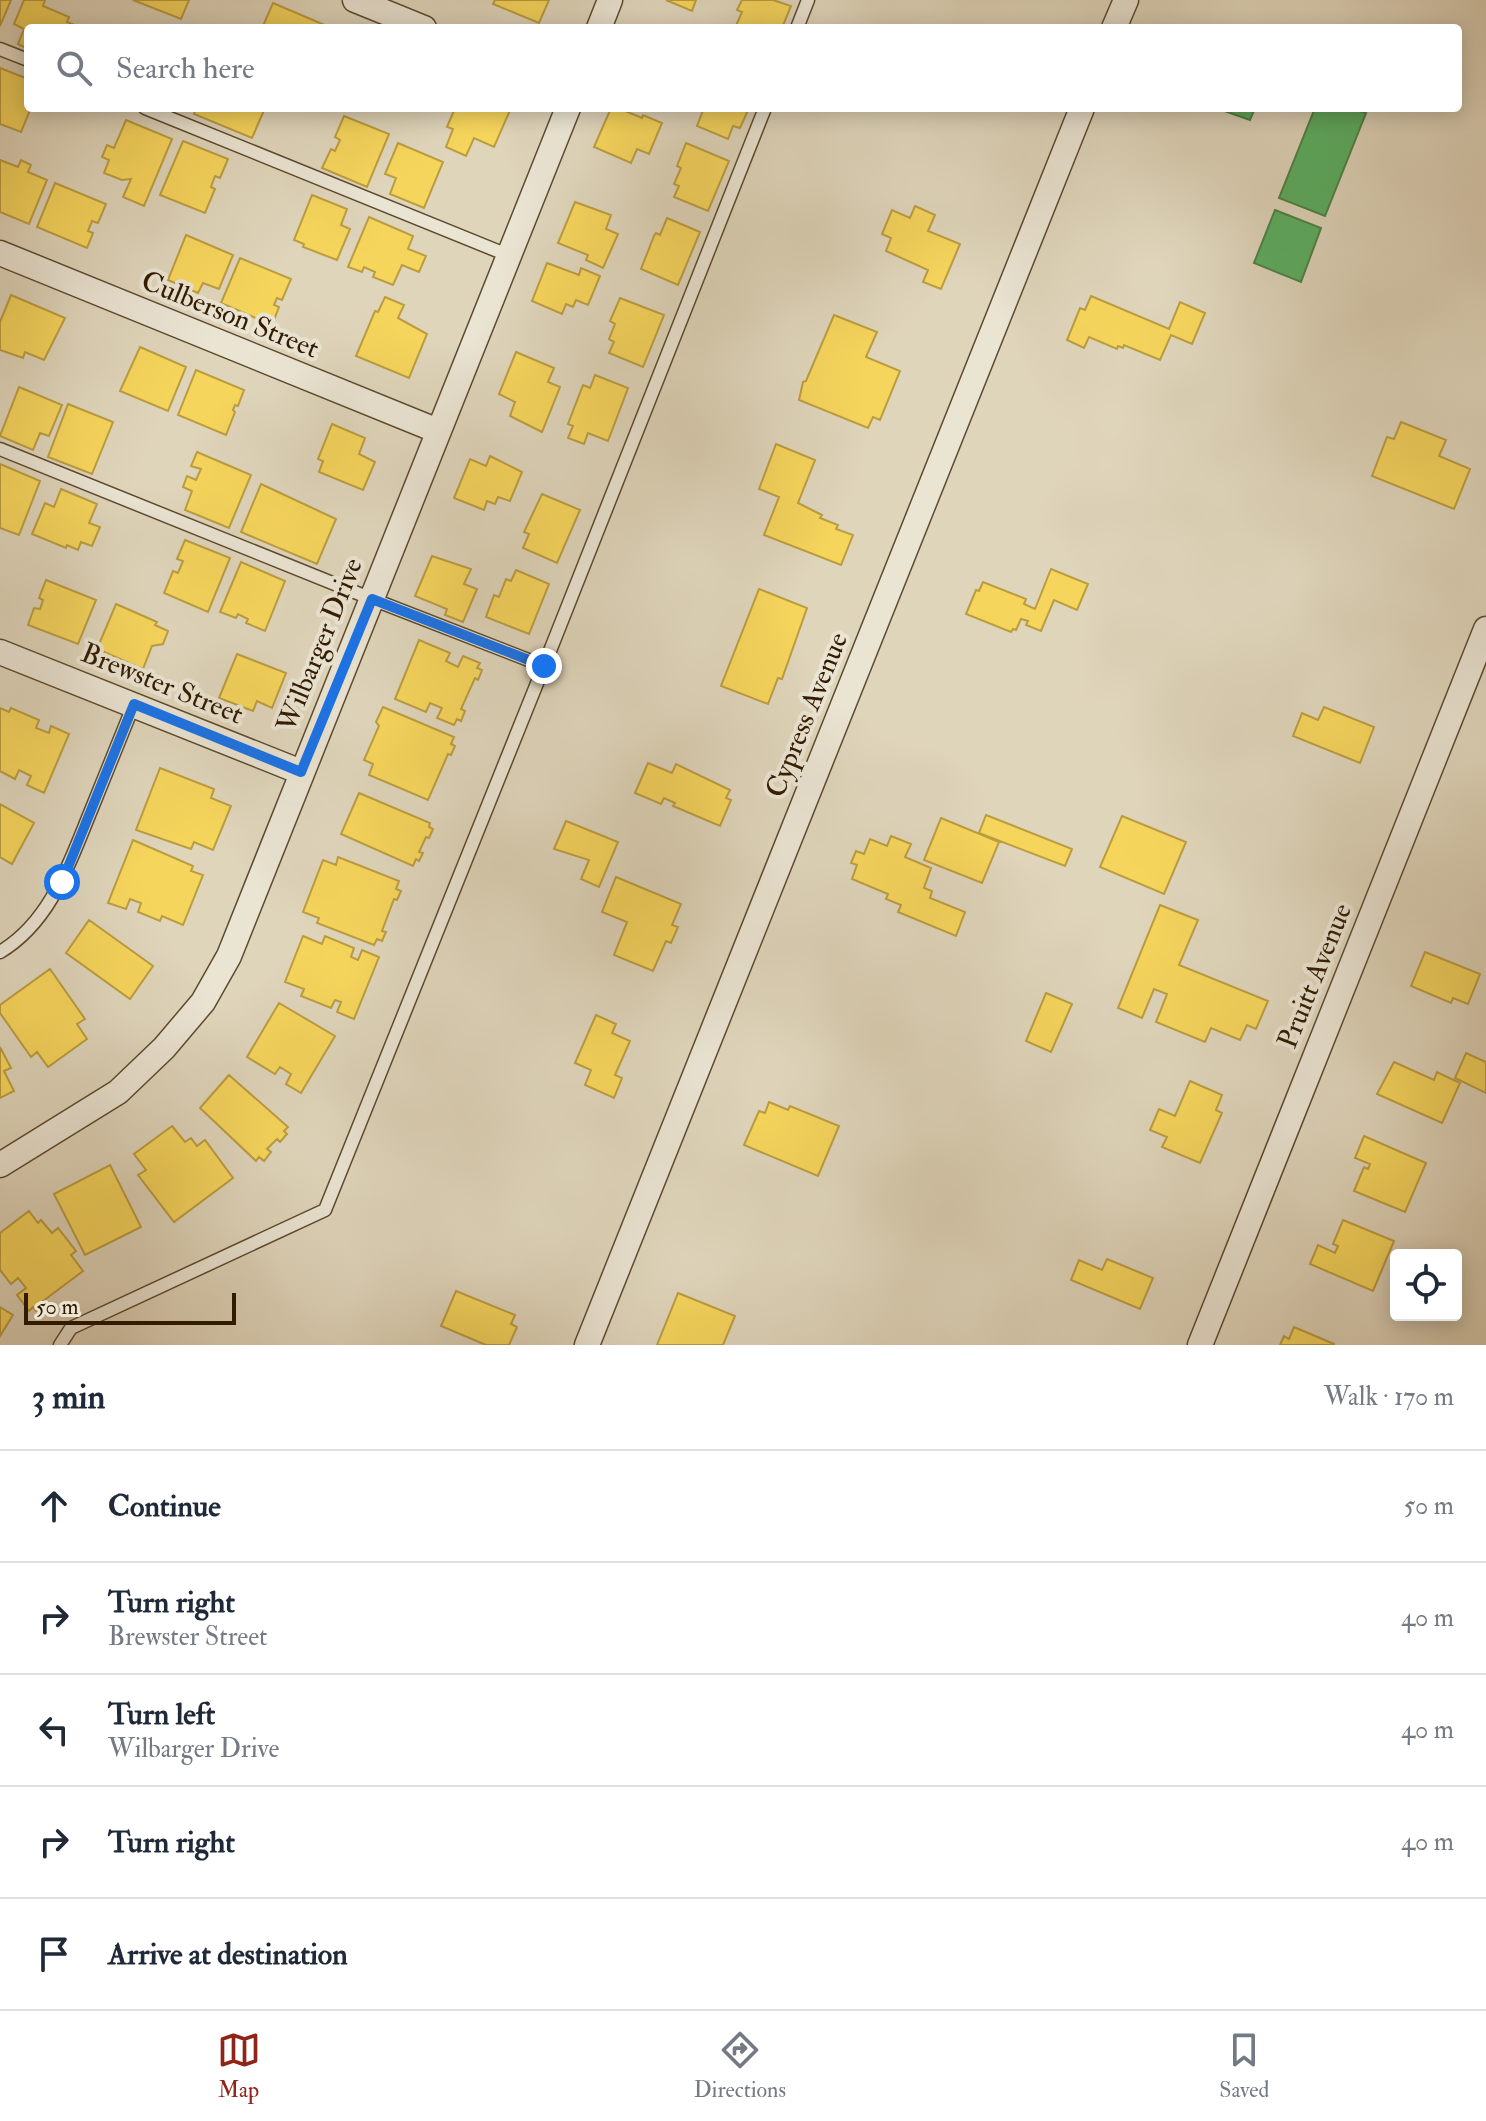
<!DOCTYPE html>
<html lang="en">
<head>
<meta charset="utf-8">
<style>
	:root { --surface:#fff; --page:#f2f2f3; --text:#1f2937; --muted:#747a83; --line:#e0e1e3; --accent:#8f2418 }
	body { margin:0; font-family:"IM FELL Double Pica",serif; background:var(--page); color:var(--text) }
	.controls { position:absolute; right:24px; bottom:24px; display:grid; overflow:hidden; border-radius:8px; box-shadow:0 4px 20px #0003 }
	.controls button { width:72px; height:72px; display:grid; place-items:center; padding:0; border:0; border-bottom:2px solid var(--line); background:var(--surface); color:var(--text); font:40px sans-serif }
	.scale { position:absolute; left:24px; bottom:20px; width:212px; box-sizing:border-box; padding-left:8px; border:4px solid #321b00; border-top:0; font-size:22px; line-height:28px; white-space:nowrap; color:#321b00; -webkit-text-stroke:6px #eae4d3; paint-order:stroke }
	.stop { position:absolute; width:24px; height:24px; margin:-18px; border:6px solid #1a73e8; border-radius:50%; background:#fff }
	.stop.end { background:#1a73e8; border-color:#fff; box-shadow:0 2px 8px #0008 }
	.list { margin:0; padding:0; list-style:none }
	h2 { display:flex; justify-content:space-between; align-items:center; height:104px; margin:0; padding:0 32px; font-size:34px }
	h2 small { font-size:26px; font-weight:400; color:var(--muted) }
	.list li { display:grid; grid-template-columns:52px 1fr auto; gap:24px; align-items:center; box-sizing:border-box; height:112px; padding:0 32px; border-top:2px solid var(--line) }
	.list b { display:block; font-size:30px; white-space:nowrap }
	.list p { margin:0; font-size:26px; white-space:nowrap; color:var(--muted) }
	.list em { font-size:26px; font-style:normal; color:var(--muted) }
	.icon { flex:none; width:44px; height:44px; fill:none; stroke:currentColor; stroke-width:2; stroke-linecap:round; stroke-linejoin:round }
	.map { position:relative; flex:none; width:1486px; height:1345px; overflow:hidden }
	.search { position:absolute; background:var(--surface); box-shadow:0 4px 20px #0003; left:24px; right:24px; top:24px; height:88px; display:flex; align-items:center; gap:20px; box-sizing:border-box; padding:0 28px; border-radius:8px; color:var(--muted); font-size:30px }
	.sheet { height:664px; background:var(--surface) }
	nav { display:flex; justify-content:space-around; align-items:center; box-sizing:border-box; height:112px; border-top:2px solid var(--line); background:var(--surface); font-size:22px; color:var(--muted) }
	nav a { display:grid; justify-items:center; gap:4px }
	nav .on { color:var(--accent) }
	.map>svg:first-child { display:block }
</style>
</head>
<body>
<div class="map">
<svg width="1486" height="1345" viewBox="0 0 1486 1345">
	<rect width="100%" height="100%" fill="#dfd5bb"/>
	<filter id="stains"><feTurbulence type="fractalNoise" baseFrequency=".0025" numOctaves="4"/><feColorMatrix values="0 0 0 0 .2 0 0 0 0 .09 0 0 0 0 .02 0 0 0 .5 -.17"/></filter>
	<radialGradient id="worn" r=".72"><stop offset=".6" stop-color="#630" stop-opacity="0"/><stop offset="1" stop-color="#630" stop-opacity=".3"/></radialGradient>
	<path fill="#f6d55c" stroke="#bb9d40" stroke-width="2" d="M0,0h11l-11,26z
		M24,0h21l-2,6 26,11 -2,5 8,3 -1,3h-46v21l-10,-5 6,-15 -10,-5z
		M133,0h56l-8,19z
		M495,0h54l-10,23 -46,-19z
		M666,0h30l-4,11z
		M742,0h31l18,6 -9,22h-47l7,-16 -5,-2z
		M273,3l54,23 -1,2h-64z
		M0,68l28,11v29h3l-10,24 -21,-8z
		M196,108h69l-13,30 -58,-24z
		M455,108h56l-17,39 -20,-9 -8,18 -20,-9 7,-18 -6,-2z
		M611,108h7l24,10 1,-3 19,8 -13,31 -12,-5 -6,14 -37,-16z
		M704,108h45l-9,20 -7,-2 -5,13 -31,-13z
		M344,116l45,18 -22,53 -45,-19 9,-19 4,2 5,-11 -5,-3z
		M126,120l46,19 -28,67 -21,-9 8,-18 -9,1 -18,-7 5,-13 -7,-3 5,-12 7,3z
		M183,141l45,18 -8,19 -5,-2 -4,11 4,2 -10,24 -45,-18z
		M398,143l45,19 -19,46 -34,-14 6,-16 -11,-4z
		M686,143l43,18 -21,50 -34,-14 5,-11 -5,-2 7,-16 -4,-2z
		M0,160l18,7 3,-7 10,5 -3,7 19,8 -18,44 -29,-12z
		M55,183l51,21 -8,19 -6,-2 -4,10 5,2 -6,15 -50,-21z
		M312,195l35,14 -6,16 9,4 -13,31 -34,-13 1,-3 -10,-4z
		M575,202l36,13 -5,14 12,5 -15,34 -17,-8 2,-5 -30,-12z
		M915,206l20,9 -7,16 32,13 -19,45 -18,-7 5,-12 -42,-19 5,-13 -9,-4 10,-24 18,8z
		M369,217l44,19 -5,13 18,7 -7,16 -17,-7 -9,20 -20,-8 2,-5 -11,-5 -2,5 -14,-5z
		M667,218l33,14 -22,53 -37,-16 13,-33 2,-3 4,2z
		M186,235l47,20 -14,34 -16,-6 -5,10 -30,-13z
		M240,258l51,21 -9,21 -5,-2 -3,7 5,2 -7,18 -51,-22z
		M547,263l32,12 2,-7 19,8 -12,29 -12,-5 -3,7 -7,-3 -4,10 -30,-13z
		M11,295l54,23 -21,42 -19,-8 -2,6 -23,-8v-28z
		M1091,296l78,33 11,-27 25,11 -13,31 -21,-9 -11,25 -36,-15 -1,3 -5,-2 -1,3 -28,-12 -5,11 -17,-8 13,-32 5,2z
		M385,297l19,8 -6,13 29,16 -18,44 -53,-22 19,-45 3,1z
		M620,298l44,17 -21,52 -34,-14 5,-11 -5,-3 6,-15 -5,-3z
		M834,315l43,17 -11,25 34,14 -20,49 -7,-3 -5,11 -69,-28 4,-18 3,-1z
		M140,347l46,20 -18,44 -48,-20z
		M516,352l38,16 -6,14 12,5 -18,45 -32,-16 5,-14 -16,-8z
		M196,370l48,20 -6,16 -3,-1 -2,5 2,2 -9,23 -48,-20z
		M595,375l33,13 -20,53 -20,-8 -4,11 -16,-6 5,-12 -5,-2 15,-39 7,3z
		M19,387l43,18 -13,31 -9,-3 -7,17 -33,-14z
		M68,404l45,18 -21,52 -44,-17z
		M1401,422l45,18 -7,16 31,13 -16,40 -82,-33 15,-39 7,2z
		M332,424l33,14 -6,16 16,8 -12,28 -44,-18 4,-11 -5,-2z
		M776,444l39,16 -17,43 24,12 -2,3 18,7 -2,4 17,6 -12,30 -77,-30 15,-38 -20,-8z
		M197,452l54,23 -22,53 -44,-18 7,-19 -9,-4 4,-11 9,4 5,-11 -10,-3z
		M490,456l32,16 -12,29 -12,-4 -3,7 -8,-3 -3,9 -30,-12 16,-39 16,7z
		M0,464l40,17 -21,54 -19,-7z
		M261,484l75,35 -19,45 -76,-32z
		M61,489l36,15 -8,19 11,4 -8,19 -11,-4 -3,8 -11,-5 -1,3 -34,-14 13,-31 9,4z
		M542,494l38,16 -23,53 -34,-15 6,-14 -5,-2z
		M185,540l45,18 -22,54 -44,-19 9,-22 5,2 5,-12 -6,-2z
		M432,556l39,13 -7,15 13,5 -14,33 -18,-7 2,-6 -32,-13z
		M241,562l44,19 -20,50 -19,-8 2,-4 -10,-5 -2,4 -16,-6z
		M1051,569l37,15 -11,26 -23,-10 -13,31 -15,-6 2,-4 -7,-2 -5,11 -3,-1 -2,3 -45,-18 10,-24 3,1 4,-9 43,17 -2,5 11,5z
		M516,570l33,14 -20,50 -43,-17 8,-22 5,2 7,-18 5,2z
		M46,580l50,20 -18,44 -50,-19 6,-17 6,1 3,-9 -4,-2z
		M759,589l48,19 -25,71 -4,-1 -10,26 -47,-18z
		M116,604l41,18 -2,3 13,6 -5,13 -11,2 -9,23 -46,-20z
		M419,640l31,13 -4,8 12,6 5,-11 17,7 -3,5 5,2 -4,10 -3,-2 -14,31 4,2 -4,10 -4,-2 -3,6 -17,-7 5,-10 -12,-5 -4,9 -31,-13z
		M237,654l49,19 -14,35 -15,-7 -4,10 -34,-13z
		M383,707l71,30 -3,7 4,2 -4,9 -3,-1 -20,46 -59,-25 4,-11 -9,-4 15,-34 -3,-4z
		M1324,707l50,20 -14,36 -67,-27 9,-23 16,7z
		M0,708l9,4 2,-4 28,12 -3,8 13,5 2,-7 18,8 -25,59 -17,-8 4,-9 -12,-6 -4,9 -15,-8z
		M648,763l24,10 4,-9 54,26 -4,8 5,2 -11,26 -47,-20 2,-3 -11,-5 -3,6 -26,-11z
		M160,768l54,21 -3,9 20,8 -18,44 -19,-8 -3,7 -55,-19z
		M359,793l71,30 -1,4 4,2 -4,9 -3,-1 -7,15 4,1 -4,8 -3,-2 -3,7 -72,-32z
		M0,804l34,19 -22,41 -12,-7z
		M986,815l86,34 -7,17 -86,-33z
		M1122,816l64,26 -22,52 -64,-27z
		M941,818l58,24 -17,41 -58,-23z
		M566,821l52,21 -19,45 -18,-8 8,-19 -35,-11z
		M891,836l20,8 -6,13 26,11 -7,20 8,3 -2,7 35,14 -9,24 -58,-24 3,-7 -15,-6 2,-5 -36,-15 5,-14 -6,-2 5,-12 8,3 6,-15 17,7z
		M133,840l60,26 -2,5 12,4 -20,50 -21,-9 -2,5 -22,-9 3,-9 -11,-4 -4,10 -18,-6z
		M338,857l61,24 -3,8 5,2 -4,9 -3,-1 -12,32 4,1 -4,9 -5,-2 -3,6 -57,-22 2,-5 -16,-6 20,-52 13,5z
		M616,877l65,27 -9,21 6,2 -7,16 -5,-2 -13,30 -39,-16 13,-33 -25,-10z
		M1160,905l38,15 -19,45 89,36 -12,28 -9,-4 -7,15 -29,-12 -6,14 -49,-20 11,-28 -13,-5 -12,29 -24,-10z
		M89,920l64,46 -23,33 -64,-46z
		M303,936l19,8 3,-8 29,12 -3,9 7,3 4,-10 17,7 -25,62 -17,-7 4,-10 -6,-2 -4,8 -30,-12 3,-7 -19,-7z
		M1425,952l55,22 -12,30 -15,-6 -2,5 -40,-17z
		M50,969l35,50 -8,5 10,15 -39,28 -11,-15 -6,5 -31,-44v-8z
		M1046,993l26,11 -21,48 -25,-11z
		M279,1003l56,33 -34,57 -15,-9 5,-10 -11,-7 -5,7 -28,-17z
		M596,1015l20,9 -4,9 18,8 -15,34 7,3 -8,20 -29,-13 6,-15 -16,-7z
		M0,1047l11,21 -7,3 10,20 -14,7z
		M1466,1053l20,9v31l-31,-15z
		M1394,1062l40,18 3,-8 23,11 -18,40 -65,-29z
		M229,1075l59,52 -4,4 3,3 -7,8 -3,-3 -10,10 4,3 -7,9 -5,-4 -3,4 -56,-53z
		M1190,1081l32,14 -6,15 6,3 -22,50 -38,-16 5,-10 -17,-7 9,-21 16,7z
		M769,1102l19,8 2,-4 49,20 -21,50 -74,-31 15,-34 6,2z
		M172,1126l13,16 6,-4 6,8 8,-6 28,38 -59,44 -36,-47 8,-5 -12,-16z
		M1364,1136l62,27 -21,49 -51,-21 10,-24 4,2 2,-5 -15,-6z
		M110,1165l31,62 -56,28 -31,-61z
		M29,1211l9,12 3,-3 11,13 6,-5 18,23 -5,4 12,16 -40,30 3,3 -10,7 -3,-4 -4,4 -12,-16 9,-7 -8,-10 -7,6 -11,-14v-37z
		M1343,1220l51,21 -21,50 -63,-27 8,-19 17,8 3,-7 -5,-2z
		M1107,1259l46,19 -13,31 -69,-29 8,-20 23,10z
		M456,1291l59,24 -4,9 6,3 -8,18h-23l-45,-19z
		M678,1293l57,23 -12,29h-66z
		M0,1307l13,8 -13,21z
		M1294,1327l40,17v1h-54l4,-9 5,3z"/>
	<path fill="#5aae61" stroke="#4e8244" stroke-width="2" d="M1216,108h39l-5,12z
		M1315,108h37l14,5 -41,103 -46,-18z
		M1275,210l46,18 -20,54 -47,-19z"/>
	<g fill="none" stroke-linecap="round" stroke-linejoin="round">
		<defs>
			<path id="lane" d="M797,28l11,-28
				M0,49l28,11
				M145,108l365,148
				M0,449l372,150 172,67 221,-558
				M0,952c52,-31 70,-91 92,-144 14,-34 28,-69 42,-104
				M60,1345l11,-17 254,-118 219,-544"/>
			<path id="street" d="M355,0l69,28
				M599,28l11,-28
				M1114,28l12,-28
				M0,253l438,178
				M0,652l301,120
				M0,1165l118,-73 46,-44 39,-46 26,-46 339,-848
				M587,1345l495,-1237
				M1200,1345l286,-716"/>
		</defs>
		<use href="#lane" stroke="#5d4a2f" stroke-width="15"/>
		<use href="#street" stroke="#5d4a2f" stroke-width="27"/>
		<use href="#lane" stroke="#eae4d3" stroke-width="12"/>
		<use href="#street" stroke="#eae4d3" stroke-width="24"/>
	</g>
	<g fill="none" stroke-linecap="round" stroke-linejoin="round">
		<path stroke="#1a73e8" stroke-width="10" d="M62,882l72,-178 167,68 71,-173 172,67"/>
	</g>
	<g text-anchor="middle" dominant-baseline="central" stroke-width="8" stroke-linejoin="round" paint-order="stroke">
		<g font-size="28" fill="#321b00" stroke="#eae4d3">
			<text transform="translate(230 315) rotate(22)">Culberson Street</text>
			<text transform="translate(320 645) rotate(-68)">Wilbarger Drive</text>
			<text transform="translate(162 684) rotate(22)">Brewster Street</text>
			<text transform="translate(807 715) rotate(-68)">Cypress Avenue</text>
			<text transform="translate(1315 976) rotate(-68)">Pruitt Avenue</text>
		</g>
	</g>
	<rect width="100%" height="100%" filter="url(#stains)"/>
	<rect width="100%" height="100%" fill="url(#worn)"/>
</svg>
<div class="controls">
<button><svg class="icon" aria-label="locate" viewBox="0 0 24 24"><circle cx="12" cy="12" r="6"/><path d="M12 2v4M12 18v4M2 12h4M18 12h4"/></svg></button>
</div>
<div class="scale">50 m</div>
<div class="stop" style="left:62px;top:882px"></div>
<div class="stop end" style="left:544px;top:666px"></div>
<div class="search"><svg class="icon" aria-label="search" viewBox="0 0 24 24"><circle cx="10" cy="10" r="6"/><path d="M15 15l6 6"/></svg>Search here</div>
</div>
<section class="sheet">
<h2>3 min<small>Walk · 170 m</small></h2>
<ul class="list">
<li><svg class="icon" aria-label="ahead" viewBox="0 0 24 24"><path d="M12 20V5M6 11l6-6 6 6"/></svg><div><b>Continue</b></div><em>50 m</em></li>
<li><svg class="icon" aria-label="right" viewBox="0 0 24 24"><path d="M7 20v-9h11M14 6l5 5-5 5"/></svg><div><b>Turn right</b><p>Brewster Street</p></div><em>40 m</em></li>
<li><svg class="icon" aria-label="left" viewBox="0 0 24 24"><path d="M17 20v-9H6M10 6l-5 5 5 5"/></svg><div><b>Turn left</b><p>Wilbarger Drive</p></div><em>40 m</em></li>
<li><svg class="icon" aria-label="right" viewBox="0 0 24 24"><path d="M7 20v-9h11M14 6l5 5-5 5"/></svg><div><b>Turn right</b></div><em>40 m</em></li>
<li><svg class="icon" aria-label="arrive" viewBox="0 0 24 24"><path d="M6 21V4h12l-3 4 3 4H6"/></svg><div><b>Arrive at destination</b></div></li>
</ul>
</section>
<nav>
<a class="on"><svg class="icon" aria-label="map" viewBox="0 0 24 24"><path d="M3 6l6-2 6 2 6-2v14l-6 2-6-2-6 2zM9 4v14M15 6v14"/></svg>Map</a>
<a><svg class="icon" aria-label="directions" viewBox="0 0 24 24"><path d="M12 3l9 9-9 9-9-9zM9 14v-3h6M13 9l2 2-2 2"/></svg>Directions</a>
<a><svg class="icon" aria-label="saved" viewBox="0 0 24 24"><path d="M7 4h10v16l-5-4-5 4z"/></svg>Saved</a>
</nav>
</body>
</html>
